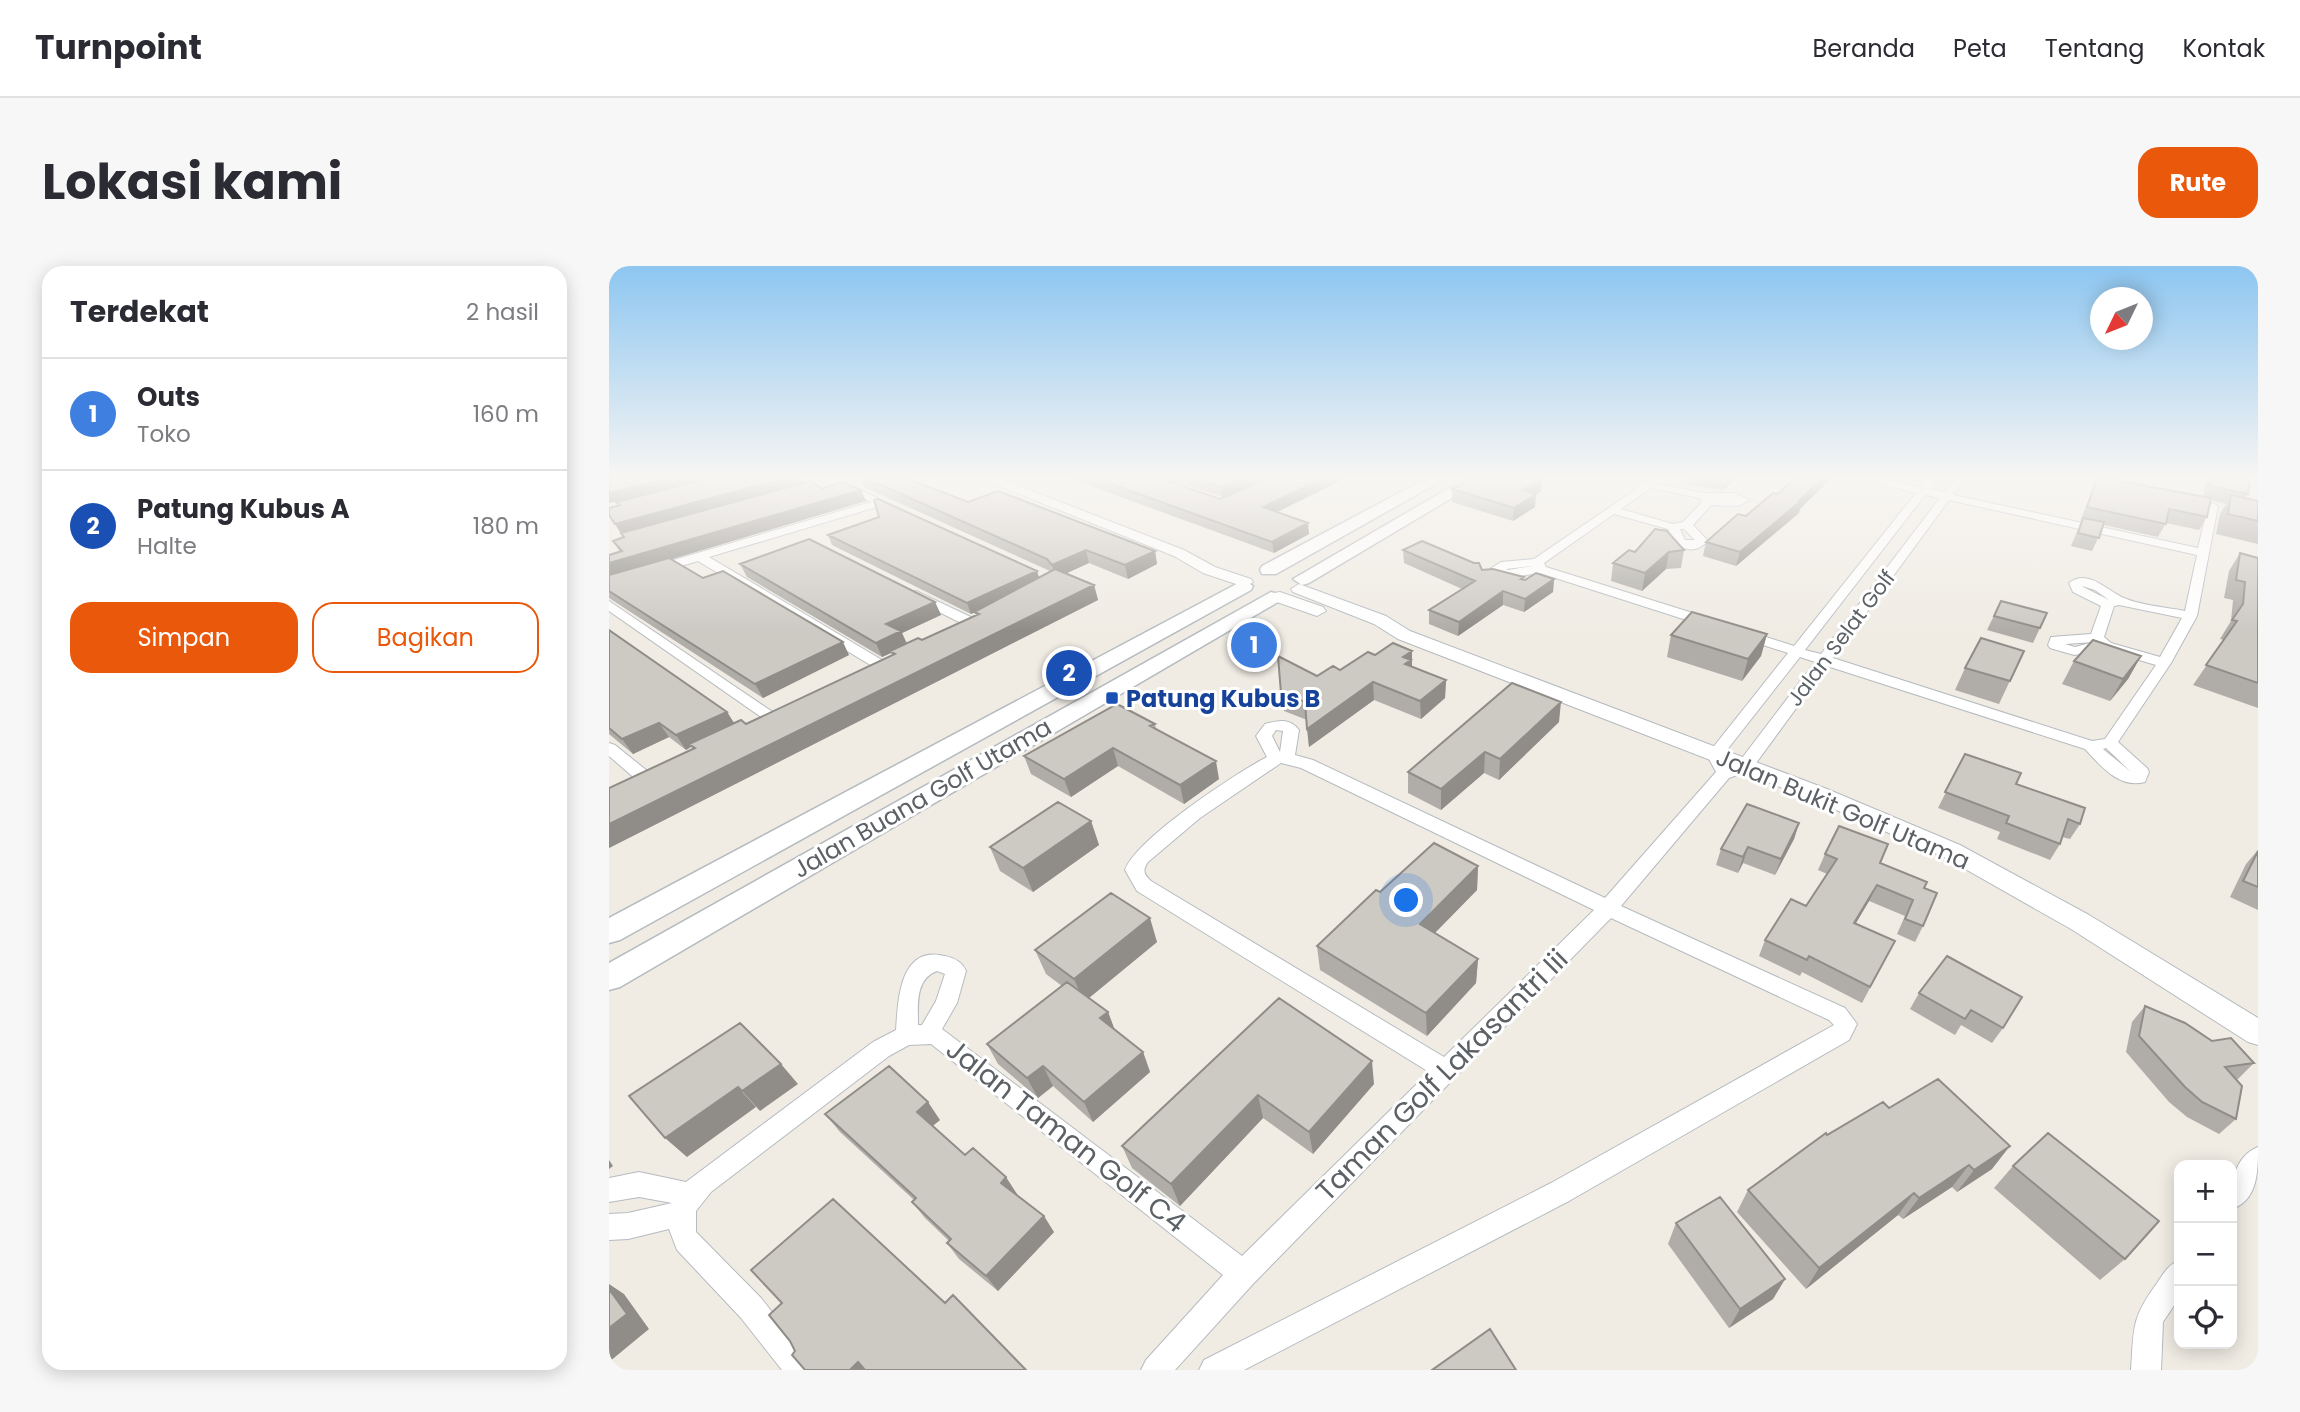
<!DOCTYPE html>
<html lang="id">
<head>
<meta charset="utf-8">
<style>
	:root { --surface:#fff; --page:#f7f7f7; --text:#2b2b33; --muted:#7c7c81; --line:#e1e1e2; --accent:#ea580c }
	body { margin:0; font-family:Poppins,sans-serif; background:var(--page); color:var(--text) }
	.controls { position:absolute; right:21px; bottom:21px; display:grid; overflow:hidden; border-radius:14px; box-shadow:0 4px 18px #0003 }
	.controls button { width:63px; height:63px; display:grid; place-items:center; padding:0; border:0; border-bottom:2px solid var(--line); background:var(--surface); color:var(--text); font:35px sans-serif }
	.compass { position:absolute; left:1481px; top:21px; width:63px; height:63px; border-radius:50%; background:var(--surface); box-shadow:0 4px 18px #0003; rotate:227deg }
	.you { position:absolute; left:798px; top:635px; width:24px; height:24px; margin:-18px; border:5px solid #fff; border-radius:50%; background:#1a73e8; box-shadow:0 0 0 10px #1a73e833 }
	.badge { display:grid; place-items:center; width:46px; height:46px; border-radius:50%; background:var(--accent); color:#fff; font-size:23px; font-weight:700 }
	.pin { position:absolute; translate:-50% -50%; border:4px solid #fff; box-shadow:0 2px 7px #0006 }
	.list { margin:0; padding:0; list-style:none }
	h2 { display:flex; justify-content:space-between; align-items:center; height:91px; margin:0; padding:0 28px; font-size:30px }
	h2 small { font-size:23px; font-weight:400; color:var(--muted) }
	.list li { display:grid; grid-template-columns:46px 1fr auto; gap:21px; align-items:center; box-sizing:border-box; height:112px; padding:0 28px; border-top:2px solid var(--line) }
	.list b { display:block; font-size:26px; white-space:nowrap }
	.list p { margin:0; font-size:23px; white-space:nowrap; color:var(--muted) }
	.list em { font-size:23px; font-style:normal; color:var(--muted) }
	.actions { display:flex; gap:14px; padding:21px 28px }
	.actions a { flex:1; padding:16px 0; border:2px solid var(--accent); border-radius:21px; text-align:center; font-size:24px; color:var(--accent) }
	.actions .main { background:var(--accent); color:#fff }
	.icon { flex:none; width:38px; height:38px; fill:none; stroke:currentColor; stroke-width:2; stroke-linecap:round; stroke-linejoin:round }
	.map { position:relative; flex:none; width:1649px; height:1104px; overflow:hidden; border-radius:21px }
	header { display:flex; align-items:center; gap:42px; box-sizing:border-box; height:98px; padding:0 35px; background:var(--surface); border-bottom:2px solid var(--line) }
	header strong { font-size:33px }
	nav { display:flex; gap:38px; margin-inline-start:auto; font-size:24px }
	.intro { display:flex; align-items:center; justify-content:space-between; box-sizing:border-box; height:168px; padding:0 42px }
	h1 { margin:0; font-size:49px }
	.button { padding:18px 32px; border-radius:21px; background:var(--accent); color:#fff; font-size:24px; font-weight:700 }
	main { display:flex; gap:42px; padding:0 42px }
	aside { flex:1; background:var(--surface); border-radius:21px; box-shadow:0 4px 18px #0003 }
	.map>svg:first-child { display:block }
</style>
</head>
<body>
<header>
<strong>Turnpoint</strong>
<nav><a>Beranda</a><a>Peta</a><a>Tentang</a><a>Kontak</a></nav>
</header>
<div class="intro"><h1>Lokasi kami</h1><a class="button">Rute</a></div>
<main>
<aside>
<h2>Terdekat<small>2 hasil</small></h2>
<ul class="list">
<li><span class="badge" style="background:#3f7fe0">1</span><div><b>Outs</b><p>Toko</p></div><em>160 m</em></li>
<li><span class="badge" style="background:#1a4fb4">2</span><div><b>Patung Kubus A</b><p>Halte</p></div><em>180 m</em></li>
</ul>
<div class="actions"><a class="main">Simpan</a><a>Bagikan</a></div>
</aside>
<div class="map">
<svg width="1649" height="1104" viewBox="0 0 1649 1104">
	<rect width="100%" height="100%" fill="#f0ece4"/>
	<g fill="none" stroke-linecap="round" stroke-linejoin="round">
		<defs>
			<path id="minor" d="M225,211l65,32 -5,3 -14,-6 -171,51 178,106v6h-10l-179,-108 -89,26v-8l262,-77 -41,-20 -1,-2z
				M1045,211h12l-8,7 46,9h29l17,7 -12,6 -27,-1 -18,20 15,16c-17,17 -32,6 -40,-12l-54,-15 -70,49 2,4 169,53v6h-10l-165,-53 -34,5 -16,-9 11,-7 33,-3zM1042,222l49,10 2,4 -19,20 -10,2 -52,-15zM1071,263h4l11,11h-10zM924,300l-25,4 -2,-1z
				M1245,211h19l47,10 9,-10h10l-9,12 14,3 12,-15h10l-13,18 245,53 10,-42 5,-3 5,3 -21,110 -26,47 -53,79 29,26 2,4 -4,10c-26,7 -44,-16 -60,-33l-258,-83 -76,104 -22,8 -108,128 224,102 12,16 -8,16 -280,161 -325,169h-45l5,-10 347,-177 283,-158 -5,-5 -218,-102 -358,366 -78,86h-34l5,-10 77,-85 -292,-231 -22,1 -20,11 -178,136 -15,19v21l65,66 49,62 5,10h-33l-41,-52 -64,-68 -8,-21 -41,10 -19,1v-26l19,-1 44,-10 -33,-6 -30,5v-24l30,-6 47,10 187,-140 23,-12c2,-28 3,-86 49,-74 10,2 17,6 21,15l-9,32 -15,26 300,227 187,-184 -292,-181 -12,-21c11,-31 111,-97 142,-113l-11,-21 9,-12c14,-4 25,-6 34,6l-4,25 18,5 292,138 111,-126 -9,-17 81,-102 -50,-16v-6h10l46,15 122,-153zM1316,229l15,3 -119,156 -16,-4zM1340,234l248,55 -12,56c-19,-4 -43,-5 -61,-13 -17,-7 -36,-30 -55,-15l4,9 28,14 -10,28 -40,3 -3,8 2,3 24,7 31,-5 51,15 -51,74 -13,2 -259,-83zM1473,320l13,4 14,10 -26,-13zM1510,339l63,13 -22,39 -49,-14 -7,-6 10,-31zM1485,376l-19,5 -10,-3zM1191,391l15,5 -76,100 -11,5 -5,-12zM667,464l7,1 -3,21 -8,-16zM1497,482l25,24 -28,-23zM672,497l20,5 293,142 -150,147 -293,-176c-7,-7 -9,-10 -3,-19l52,-44zM328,705l8,3 -9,27 -14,24h-4c0,-20 -3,-46 19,-54z
				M1459,211h20l34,9 -5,3z
				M307,325l61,29 2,3 -2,3h-10l-56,-28v-6z
				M0,335l168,114 3,3 -3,3h-10l-158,-110z
				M0,477l6,2 36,29 2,4 -2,4h-12l-30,-26z
				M1649,881c0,24 0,53 -26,62 0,-24 0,-51 26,-62z
				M1570,994v38l-16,24 -2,48h-30c3,-43 0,-51 26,-87 7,-10 11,-18 22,-23z"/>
			<path id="tertiary" d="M368,211h19l188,73 31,17 36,12 2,3 -8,5 -42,-14 -29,-17z
				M690,318l87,32 24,15 417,158 133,56 129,70 169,103v27l-10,-3 -177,-113 -127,-72 -133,-58 -413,-160 -24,-15 -81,-32 -2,-3z
				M671,326l43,15 3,4 -9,5 -43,-15 -2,-4 2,-4z"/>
			<path id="secondary" d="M820,211h19l-172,97h-14l-2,-4 2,-4z
				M859,211h19l-178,106 -7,2 -9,-6z
				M635,314l9,6 -2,4 -631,350 -11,3v-25z
				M662,326l7,2 3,4 -3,4 -658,385 -11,3v-27z"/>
		</defs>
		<use href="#minor" stroke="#b6bbbf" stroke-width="2"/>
		<use href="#tertiary" stroke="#b6bbbf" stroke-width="2"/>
		<use href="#secondary" stroke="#b5babf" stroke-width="3"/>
		<use href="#minor" fill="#fff" fill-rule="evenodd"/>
		<use href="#tertiary" fill="#fff" fill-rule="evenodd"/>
		<use href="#secondary" fill="#fff" fill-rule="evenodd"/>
	</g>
	<path fill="#b0ada8" d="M0,211h192l3,5 62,19 -194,58 31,19 146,77 -86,43 -154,-100v-43l11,-3 -7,-11 11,-4 -15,-22 9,-9 -2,-4 88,-23 -95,24z
		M251,211h43l65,25 187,49 2,13 -29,15 -39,-16 -22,10 27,12 4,15 -489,248 84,-99 -2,-2 -5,3 -17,-13 -36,17 -24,-20v-104l118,82 7,11 12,1 146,-69 -1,-2 -9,4 -135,-80 -7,-13 195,38 6,13 -39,18 5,10 15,-3 54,-25 -1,-3 -4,2 -139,-69 -4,-10 209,36 2,6 11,-6 -186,-84z
		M457,211h90l64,22 3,-2 -63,-20h188l-71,35 32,22 -35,19z
		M1012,211h18l-5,3z
		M1081,211h48l-15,13 -35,-5z
		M1489,211l105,20 4,-20h43l-2,17 -3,4 13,3v43l-42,-10 4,-20 6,-10 -15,-4 -4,17 -8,13 -33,-7 -8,14 -54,-12 -12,26 -21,-5 11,-26h-1l11,-31z
		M878,214l54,11 -5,3 -1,13 -22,14 -61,-19v-13z
		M1191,243l-1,4 -63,53 -33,-10 3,-14 40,-26z
		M794,284l121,29h30l-1,13 -29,20 -21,-7 -45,31 -29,-12v-14l33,-21 -58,-26z
		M1075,284l-3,18 -15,1 -24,22 -31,-10 2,-18 22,-11z
		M1631,287l18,5v150l-65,-23 31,-45 -4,-1 11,-18 2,-21 -9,-2 5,-27z
		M1392,335l39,27 -7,15 -46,-13z
		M1158,368l-6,22 -19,25 -75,-24 4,-22z
		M803,385v16l34,13 -1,18 -24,21 -47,-19 -65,47 -2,-27 -23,-9 -3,-18 36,-17 23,-6 35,-15z
		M1415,385l-25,53 -44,-14 10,-22z
		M1532,390l-13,23 -18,22 -48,-17 12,-23z
		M950,456l-60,58 -15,-7 -43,37 -33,-17v-21z
		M546,458l1,5 63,50 -35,25 -66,-38 -47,31 -40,-23 -7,-18z
		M1356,488l115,70 -10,15 -8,-2 -2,7 -10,16 -53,-21 3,-7 -62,-24z
		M482,555l8,24 -66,47 -33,-21 -10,-24z
		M1190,557l-5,16 -19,36 -32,-12 -5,10 -22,-8 5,-16z
		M1649,584v60l-28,-13 16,-33z
		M1216,588l55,9 44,25 -1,38 -8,16 -18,-8 8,-18 -36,-15 -13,22 39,18 -33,62 -60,-31 -2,4 -41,-20 6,-16 41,-34 21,-32 -9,-4z
		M869,600l-1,24 -42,43 43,26 -2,24 -49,53 -107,-66 -3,-24 63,-54z
		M548,676l-68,56 19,14 6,17 29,23 7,20 -57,50 -40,-36 -15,12 -40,-34 -11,-20 75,-58 -16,-12 -11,-24z
		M1338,690l56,72 -11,15 -31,-18 -6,10 -45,-26 9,-16z
		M670,732l95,86 -61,70 -50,-36 -83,88 -48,-38 -10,-22z
		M1536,740l109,57 -16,16h-2v40l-17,15 -32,-17 -18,-15 -43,-50 6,-30z
		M1280,842l103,61 -35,23 -5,-5 -49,32 -5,-4 -92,74 -69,-77 11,-22 79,-55z
		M216,848l115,6 -8,6 33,29 52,39 -1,1 38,37 -56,59 -39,-32 -12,-16 2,-2 -24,-23 -13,-16 2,-2 -74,-68z
		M1404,900l112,93 -25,21 -106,-92z
		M1067,957l109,56 -12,20 -44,29 -61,-84z"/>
	<path fill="#908d88" d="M65,211h40l-105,26v-10z
		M180,211h12l3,6 -183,51 -6,-10z
		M636,211h27l-49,20 -2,-10z
		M717,211h22l-83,41 -2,-11z
		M1117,211h12l-15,13 2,-12z
		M1215,211h9l-33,32 -1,4 -63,53 4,-14 60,-52z
		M933,213l-1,12 -19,12 1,-13z
		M252,224l5,11 -257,77v-15z
		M927,228l-1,13 -22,14 1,-13z
		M699,257l1,11 -35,19 -2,-11z
		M477,284l3,13 -33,15 -4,-13z
		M546,285l2,13 -29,15 -3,-14z
		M1060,286l-3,17 -24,22 3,-18z
		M428,305l3,11 -69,32 -4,-11z
		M945,313l-1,13 -29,20 1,-13z
		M485,319l4,15 -489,248v-24z
		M894,325v14l-45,31 1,-14z
		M326,336l6,13 -39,18 5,12 -17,6 1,2 -9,4 -6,-14 10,-19z
		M1158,368l-6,22 -19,25 6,-22z
		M234,376l6,13 -86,43 -8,-14z
		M803,385v18l-7,13 -2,-25z
		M1532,390l-13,23 -18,22 13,-22z
		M837,414l-1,18 -24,21 -1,-18z
		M764,416l1,18 -65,47 -2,-18z
		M952,436l-2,20 -60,58 1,-21z
		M118,446l9,14 -47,18 2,3 -5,3 -10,-15z
		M50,457l10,14 -36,17 -11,-15z
		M504,482l5,18 -47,31 -7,-18z
		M876,486l-1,21 -43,37v-21z
		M607,495l3,18 -35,25 -4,-19z
		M482,555l8,24 -66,47 -10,-24z
		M1190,557l-5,16 -19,36 6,-16z
		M1139,581l-5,16 -5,10 5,-16z
		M869,600l-1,24 -57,58v-24z
		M1268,619l-8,16 -22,37 7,-15z
		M541,652l7,24 -73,60 -10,-23z
		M869,693l-2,24 -49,53 -1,-23z
		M499,746l8,21 -16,-15z
		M534,786l7,20 -57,50 -9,-20z
		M763,795l2,23 -61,70 -4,-22z
		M172,798l17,20 -38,27 -18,-20z
		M434,800l10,20 -15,12 -11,-20z
		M129,821l18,20 -69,50 -22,-19z
		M649,829l5,23 -83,88 -9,-22z
		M319,836l12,18 -11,9 -12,-17z
		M1401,880l-18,23 -35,23 17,-22z
		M0,894l4,6 -4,3z
		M1360,899l-17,22 -49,32 16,-21z
		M397,911l11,17 -5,5 -11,-16z
		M1305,927l-16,22 -92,74 13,-21z
		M435,950l10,16 -56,59 -12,-15z
		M1176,1013l-12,20 -44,29 11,-19z
		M0,1018l15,10 25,35 -40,33z
		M249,1096l10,8h-18z"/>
	<path fill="#cdc9c3" stroke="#908d88" stroke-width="2" d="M0,211h65l-65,16z
		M105,211h75l-174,47 -6,-9v-7l11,-3 -4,-3z
		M254,211h40l65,25 30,-11 157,60 -30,14 -39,-15 -34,15 -5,-6z
		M483,211h64l64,22 51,-22h55l-63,30 45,16 -36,19z
		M581,211h55l-24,10z
		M865,211l13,3 5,-3h45l5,2 -19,11 13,4 -22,14 -62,-19z
		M1187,211h28l-24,23h2l-62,52 -34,-10 32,-28 8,2 27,-23 5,1z
		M1489,211l113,21 -4,19 -38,-8 -3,15 -79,-17z
		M1603,211h38l-2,17 -38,-8z
		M202,215l11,8 20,-7 19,8 -252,73v-8l13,-4 -9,-10 11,-4 -3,-4z
		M1622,229l27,6v20l-30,-7z
		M269,233l159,72 -70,32 -139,-68 51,-18 -5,-17z
		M1474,252l21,4 -5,16 -21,-5z
		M1046,263l12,2 17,19 -15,2 -24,21 -32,-10 16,-13 6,2z
		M200,273l126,63 -49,22 15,7 -25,12 -136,-79z
		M813,275l52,22h5l3,7 11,-1 31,8 -3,2 4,1 11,-7 18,6 -29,20 -22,-8 -44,31 -30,-12 46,-29 -72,-31z
		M1631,287l18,5v125l-52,-18 31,-44 -5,-1 11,-16 2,-22 -9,-2z
		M60,292l34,20 20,-7 120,71 -88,42 -146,-93v-16z
		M446,303l39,16 -485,239v-36l86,-40 -6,-4 52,-24 5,4 149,-70 -5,-3 28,-13 4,2 57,-26 -5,-2z
		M1392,335l46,12 -7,15 -46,-12z
		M1083,346l75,22 -19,25 -77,-24z
		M0,364l118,82 -51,23 -17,-12 -37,16 -13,-11z
		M1372,372l43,13 -14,30 -45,-13z
		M1484,374l48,16 -18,23 -49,-18z
		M784,377l19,8 -9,6 8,3 -6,4 41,16 -26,21 -47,-19 -66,47 -2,-27 -24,-9 -3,-37 39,20 16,-10 7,4 28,-18 7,3z
		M903,417l49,19 -61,57 -15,-7 -44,37 -33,-17z
		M508,438l38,20 -5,2 66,35 -36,24 -67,-37 -49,31 -40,-23z
		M1356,488l56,19 -5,11 69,24 -5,16 -12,-5 -8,25 -54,-21 3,-7 -64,-24z
		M449,536l33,19 -68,47 -33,-21z
		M1138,538l52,19 -18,36 -33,-12 -5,10 -22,-8z
		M1230,560l49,18 -8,19 47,19 -3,6 13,5 -14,33 -18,-7 8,-19 -36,-15 -23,38 41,18 -25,46 -61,-31 -2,4 -42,-20 26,-41 15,7 31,-47 -12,-5z
		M825,577l44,23 -58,58 58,35 -52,54 -109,-67 59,-56 4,2z
		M1649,585v36l-15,-6z
		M502,627l39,25 -76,61 -39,-29z
		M1338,690l75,41 -19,31 -32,-18 -6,9 -46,-26z
		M458,716l41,30 -8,6 43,34 -59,50 -41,-36 -16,12 -40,-34z
		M670,732l93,63 -63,71 -51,-37 -87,89 -49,-38z
		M1536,740l40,17 27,18 19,-3 23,25 -29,4 17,19 -6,33 -34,-17 -17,-15 -46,-51z
		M131,757l41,41 -39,27 -4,-4 -73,51 -36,-42z
		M280,800l39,36 -11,10 48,43 8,-7 33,29 -5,6 43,33 -58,60 -39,-33 4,-4 -39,-37 4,-4 -91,-84z
		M1329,813l72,67 -36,24 -5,-5 -50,33 -5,-5 -95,75 -71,-78 78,-57 1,2 56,-33 6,6z
		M1439,867l111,88 -34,38 -112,-93z
		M1111,931l65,82 -45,30 -64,-86z
		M224,933l112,104 8,-8 73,75h-161l-7,-8 -8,8h-45l-13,-15 3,-4 -5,-10 -21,-26 13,-12 -31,-33z
		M0,1023l18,25 -18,14z
		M881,1063l26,41h-84z"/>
	<linearGradient id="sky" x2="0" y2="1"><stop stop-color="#8dc6f1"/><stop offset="0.58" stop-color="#f8f6f3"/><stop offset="1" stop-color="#f8f6f3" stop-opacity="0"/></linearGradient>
	<rect width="1649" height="365" fill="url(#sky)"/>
	<rect fill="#1a4fb4" stroke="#fff" stroke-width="2.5" x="496" y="425" width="14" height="14" rx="3.5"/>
	<g text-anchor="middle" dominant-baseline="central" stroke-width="6" stroke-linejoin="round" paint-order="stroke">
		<g font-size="21" fill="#5c6166" stroke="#fff">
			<text transform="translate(1232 372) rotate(-53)">Jalan Selat Golf</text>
		</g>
		<g font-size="24" font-weight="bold" fill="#164399" stroke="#fff" text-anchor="start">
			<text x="517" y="432">Patung Kubus B</text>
		</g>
		<g font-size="24" fill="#5c6166" stroke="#fff">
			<text transform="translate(313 532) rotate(-30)">Jalan Buana Golf Utama</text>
			<text transform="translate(1234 543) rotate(23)">Jalan Bukit Golf Utama</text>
		</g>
		<g font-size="28" fill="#5c6166" stroke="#fff">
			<text transform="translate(833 809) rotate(-45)">Taman Golf Lakasantri Iii</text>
			<text transform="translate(457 870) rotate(38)">Jalan Taman Golf C4</text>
		</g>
	</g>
</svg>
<div class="controls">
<button>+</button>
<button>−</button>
<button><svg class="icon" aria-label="locate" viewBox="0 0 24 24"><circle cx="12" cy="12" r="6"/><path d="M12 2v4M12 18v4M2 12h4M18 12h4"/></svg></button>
</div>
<svg class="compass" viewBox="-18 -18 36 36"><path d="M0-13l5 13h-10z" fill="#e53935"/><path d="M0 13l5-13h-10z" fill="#7c7c81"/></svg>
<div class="you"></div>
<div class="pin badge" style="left:645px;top:379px;background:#3f7fe0">1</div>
<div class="pin badge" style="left:460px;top:407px;background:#1a4fb4">2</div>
</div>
</main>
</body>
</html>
